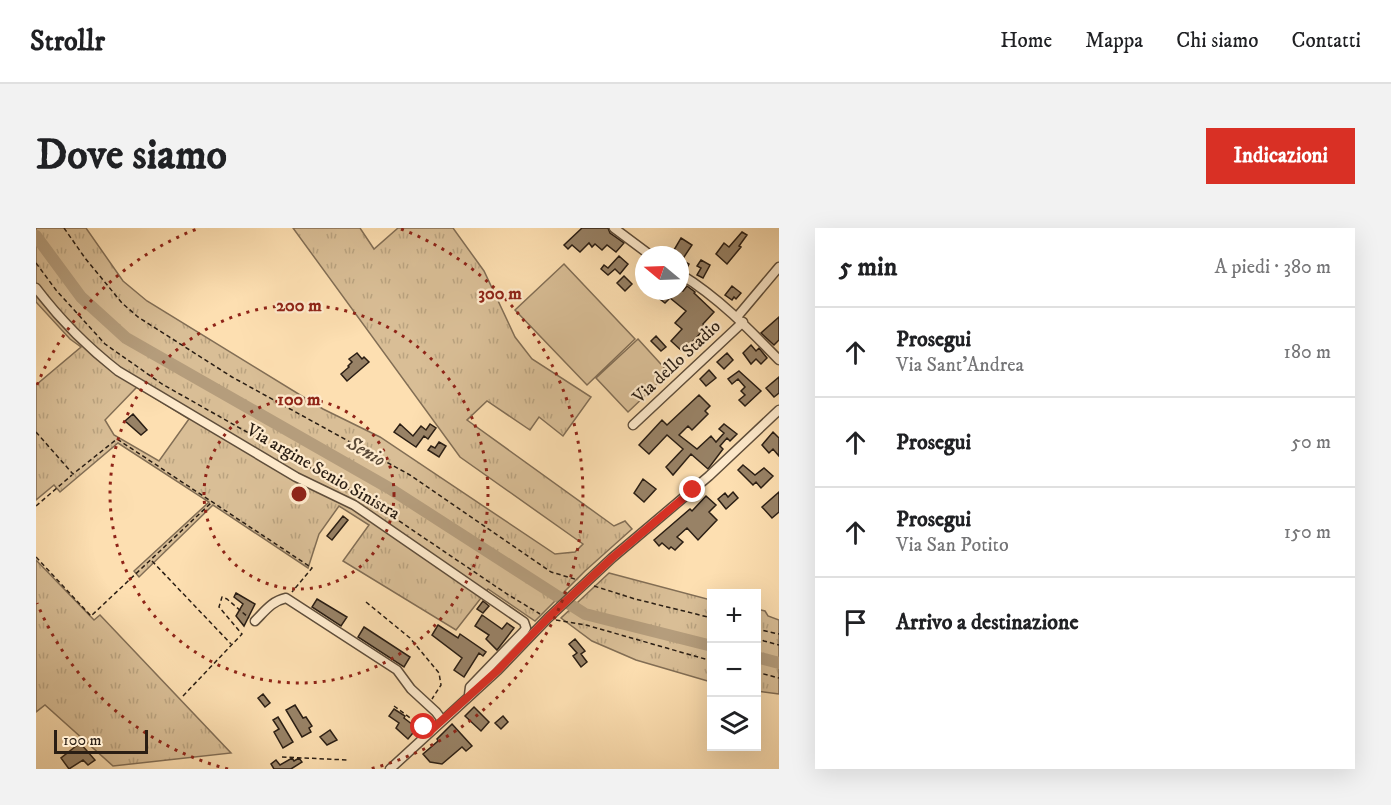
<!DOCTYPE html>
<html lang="it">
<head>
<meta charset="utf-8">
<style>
	:root { --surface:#fff; --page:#f2f2f2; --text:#202124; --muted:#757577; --line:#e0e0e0; --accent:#d93025 }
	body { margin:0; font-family:"IM FELL DW Pica",serif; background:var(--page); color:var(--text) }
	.controls { position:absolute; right:18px; bottom:18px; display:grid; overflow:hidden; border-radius:0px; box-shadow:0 6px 24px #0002 }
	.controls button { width:54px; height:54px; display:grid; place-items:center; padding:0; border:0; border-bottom:2px solid var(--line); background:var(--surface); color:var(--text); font:30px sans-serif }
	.compass { position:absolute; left:599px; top:18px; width:54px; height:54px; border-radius:50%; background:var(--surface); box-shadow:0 6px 24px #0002; rotate:289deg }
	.scale { position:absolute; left:18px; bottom:15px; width:94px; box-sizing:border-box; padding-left:6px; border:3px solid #2a1e14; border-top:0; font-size:16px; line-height:21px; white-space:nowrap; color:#2a1e14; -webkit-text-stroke:4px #feeacc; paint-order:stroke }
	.stop { position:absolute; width:18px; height:18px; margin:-14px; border:4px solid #d93025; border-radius:50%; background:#fff }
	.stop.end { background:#d93025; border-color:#fff; box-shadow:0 2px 6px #0008 }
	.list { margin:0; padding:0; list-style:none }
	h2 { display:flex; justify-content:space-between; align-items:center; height:78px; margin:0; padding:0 24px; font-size:26px }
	h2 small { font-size:20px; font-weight:400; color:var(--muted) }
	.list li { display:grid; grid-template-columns:39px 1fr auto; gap:18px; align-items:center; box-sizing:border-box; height:90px; padding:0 24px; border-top:2px solid var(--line) }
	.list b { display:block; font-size:22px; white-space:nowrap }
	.list p { margin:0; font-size:20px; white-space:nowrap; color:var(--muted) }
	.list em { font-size:20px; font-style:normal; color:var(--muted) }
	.icon { flex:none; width:33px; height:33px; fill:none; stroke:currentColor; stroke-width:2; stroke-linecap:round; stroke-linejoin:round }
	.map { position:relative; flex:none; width:743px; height:541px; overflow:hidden; border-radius:0px }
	header { display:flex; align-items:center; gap:36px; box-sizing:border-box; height:84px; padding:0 30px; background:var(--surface); border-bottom:2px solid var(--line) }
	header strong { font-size:28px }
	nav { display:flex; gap:33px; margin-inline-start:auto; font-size:21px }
	.intro { display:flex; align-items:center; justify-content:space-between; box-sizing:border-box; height:144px; padding:0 36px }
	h1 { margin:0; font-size:42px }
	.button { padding:15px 27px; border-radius:0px; background:var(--accent); color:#fff; font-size:21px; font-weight:700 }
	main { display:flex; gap:36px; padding:0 36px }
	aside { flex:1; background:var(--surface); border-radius:0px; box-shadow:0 6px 24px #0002 }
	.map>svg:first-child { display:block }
</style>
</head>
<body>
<header>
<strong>Strollr</strong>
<nav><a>Home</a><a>Mappa</a><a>Chi siamo</a><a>Contatti</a></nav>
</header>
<div class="intro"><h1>Dove siamo</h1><a class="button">Indicazioni</a></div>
<main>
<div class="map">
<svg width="743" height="541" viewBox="0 0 743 541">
	<defs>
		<pattern id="grass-tufts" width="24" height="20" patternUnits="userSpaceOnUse" patternTransform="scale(1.5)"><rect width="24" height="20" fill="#d9be96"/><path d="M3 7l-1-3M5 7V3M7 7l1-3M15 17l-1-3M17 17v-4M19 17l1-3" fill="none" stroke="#baa380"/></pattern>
	</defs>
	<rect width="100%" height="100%" fill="#fddfb1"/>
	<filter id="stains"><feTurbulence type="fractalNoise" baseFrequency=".00333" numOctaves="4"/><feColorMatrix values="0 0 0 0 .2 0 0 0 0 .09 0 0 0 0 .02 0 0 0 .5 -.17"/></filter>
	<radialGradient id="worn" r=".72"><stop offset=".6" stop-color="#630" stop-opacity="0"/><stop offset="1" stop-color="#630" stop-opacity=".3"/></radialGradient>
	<path fill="url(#grass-tufts)" stroke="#826e55" stroke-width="1.5" fill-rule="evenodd" d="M0,0h50l37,53 24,20 176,108 57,28 175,117 20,-2 8,-8 -123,-87 -167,-229h67l14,21 24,-21h55l31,43 31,66 17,22 59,38 -28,39 -24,-19 -9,13 -43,-29 -20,19 147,106 11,-5 7,8 -47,42 -50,50 -47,-32 -32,41 -113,-69 26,-36 -30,-19 -20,28 -11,34 -95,-63 -74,72 -5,-6 75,-69 -91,-59 -58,49 -6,-7 -18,15v-115l45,-38 -11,-8 -34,-37zM101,159l52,32 -30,42 -45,-26 -9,-15z
		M0,332l58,60 6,-5 131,138 -118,13 -68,-61 -9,7z
		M573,345l102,27v82l-75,-22 -44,-19 -31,-23z
		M721,381l8,2 3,5 11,4v74l-22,-3z"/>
	<path fill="#d9be96" stroke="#826e55" stroke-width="1.5" d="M528,36l71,75 -48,46 -72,-75z
		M602,111l31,34 -41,39 -32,-34z"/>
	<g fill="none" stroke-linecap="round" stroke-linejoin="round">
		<path stroke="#b59d7c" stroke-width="12" d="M0,8l45,61 45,41 263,150 196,126 127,32
			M720,429l23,6"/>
	</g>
	<path fill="#988266" stroke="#2a1e14" stroke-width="1.5" d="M546,0h26l2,5 14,10 -8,9 -9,-7 -5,5 -7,-6 -3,3 -3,-4 -9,9 -8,-7 -4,4 -4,-4z
		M706,4l5,3 -8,11 2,1 -14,17 -11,-10 8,-11 5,4z
		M645,10l11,7 -10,15 7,4 -3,6 -6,-4v-11h-9z
		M583,28l9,8 -8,10 -5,-5 -7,6 -7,-6 3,-4 4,3z
		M665,32l9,5 -7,13 -6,-3 4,-7 -4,-2z
		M588,48l8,8 -7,7 -8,-8z
		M651,58l8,6 -1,1 20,19 -11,12 3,3 -23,25 -12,-11 11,-12 -7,-6 11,-12 -16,-13 -5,5 -9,-7 4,-5h23z
		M696,58l9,7 -5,6 -2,-2 -2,3 -7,-5z
		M743,89v23l-5,5 -13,-12z
		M620,108l10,11 -5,4 -10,-10z
		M715,117l5,6 3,-3 8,10 -6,6 -5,-5 -5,5 -8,-11z
		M321,125l5,6 2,-2 5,5 -22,19 -6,-7 8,-7 -1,-1 4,-4 -3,-3z
		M691,125l6,7 -9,9 -7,-7z
		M673,142l7,8 -10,8 -6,-7z
		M703,143l22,20 -16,15 -6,-6 6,-5 -4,-4 4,-4 -7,-8 -6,5 -4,-5z
		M743,149v16l-5,4 -8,-9z
		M663,167l11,11 -5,5 3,3 -16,16 -4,-4 -9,9 18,14 14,-13 5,6 8,-9 -5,-4 5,-5 13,10 -7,7 -3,-3 -7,8 3,3 -15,20 -17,-15 -18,21 -7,-8 17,-18 -16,-14 -18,19 -10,-9 23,-25 5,5z
		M97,186l14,16 -6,5 -16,-14z
		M364,196l13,12 8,-10 5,4 4,-6 6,4 -8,11 -4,-3 -8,11 -22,-15z
		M737,204l6,6v18l-6,-7 -4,4 -7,-8z
		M403,214l7,4 -7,11 -11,-7 3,-4 4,2z
		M707,237l12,10 9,-7 9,8 -12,12 -5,-6 -3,3 -15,-15z
		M607,251l13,10 -12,13 -10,-9z
		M697,264l5,6 -12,11 -8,-10 7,-6 3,4z
		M743,264v20l-7,6 -10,-11z
		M670,268l10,9 -7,7 8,8 -19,20 -11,-12 -10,9 6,5 -8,8 -4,-3 -2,2 -7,-6 -3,3 -5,-6 36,-31 2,2z
		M307,288l5,4 -16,20 -5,-4z
		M200,365l19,11 -11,22 -8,-10 7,-12 -9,-7z
		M281,371l30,18 -6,9 -29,-19z
		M447,373l6,5 -6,7 -6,-4z
		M446,387l20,14 5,-6 7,5 -17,22 -11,-11 3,-4 -14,-9z
		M402,397l20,13 2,-4 26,18 -3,4 -4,-3 -15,24 -10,-7 8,-12 -30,-23z
		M328,399l46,30 -6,10 -46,-30z
		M539,411l10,12 -4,3 6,8 -6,5 -8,-11 4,-3 -8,-9z
		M227,466l7,9 -5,4 -7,-9z
		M259,477l8,13 3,-1 6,9 -3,2 2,4 -9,5 -16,-27z
		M438,479l15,15 -8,9 -16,-15z
		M358,481l11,7 -1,2 13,10 -9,11 -12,-11 3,-5 -10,-7z
		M467,488l5,6 -7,7 -6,-6z
		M242,489l15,25 -10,6 -9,-16 5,-3 -6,-9z
		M416,496l20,22 -6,5 -4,-4 -20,17 -12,-2 -7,-8 15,-13 -1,-2z
		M294,502l7,10 -10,5 -7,-8z
		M44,515l15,17 -7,5 -5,-5 -14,9 -8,-11z
		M256,530l2,3 5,-3 3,4 -11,7h-17l-3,-5 5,-4 4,5z"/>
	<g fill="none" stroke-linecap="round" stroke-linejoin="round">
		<defs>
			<path id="minor" d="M578,0l36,27
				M644,46c38,23 69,55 99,86
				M0,60c25,33 50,58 82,83l178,106 58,28 170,117 2,6 -2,3 -54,56 -1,8
				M701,89l42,-50
				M597,197l110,-103
				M219,393c10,-10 17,-20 31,-23l111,72 14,19 25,23 6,8
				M354,541l108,-99 50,-52 64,-60 97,-82 70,-66"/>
		</defs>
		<use href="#minor" stroke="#5f4e3b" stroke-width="11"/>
		<path stroke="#2a1e14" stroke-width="1.5" stroke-dasharray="4.5 3" stroke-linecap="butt" d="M28,0l21,30 37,45 16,14 94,60 178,98 141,97 27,8
			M0,35l20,27 49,54 57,40 212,120 133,90 33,20
			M0,204l37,42 44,-35 195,129 -20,24
			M0,278l36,-31
			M0,329l55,59 121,-114
			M116,333l79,83
			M558,358l41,13 77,19
			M330,374l44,36 29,35 2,12 -9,14
			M520,392l30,5 126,36
			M720,401l23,5
			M720,409l8,4 15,4
			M720,444l23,6
			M147,468l59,-62 -23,-27 3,-10 5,2 22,19
			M358,478l30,22
			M246,529l66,3"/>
		<use href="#minor" stroke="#feeacc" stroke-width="8"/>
	</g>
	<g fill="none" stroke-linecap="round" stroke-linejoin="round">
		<path stroke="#d93025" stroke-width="8" d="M388,499l5,5 69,-62 50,-52 64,-60 81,-68"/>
	</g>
	<g fill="none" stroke="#8f2418" stroke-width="3" stroke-dasharray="3 6">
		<circle cx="263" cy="266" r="95"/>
		<circle cx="263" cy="266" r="189"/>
		<path d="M192 541A284 284 0 0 1 1 375M1 157A284 284 0 0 1 161 1M365 1A284 284 0 0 1 334 541"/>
	</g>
	<g text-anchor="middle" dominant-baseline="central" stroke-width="4.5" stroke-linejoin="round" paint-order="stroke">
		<g font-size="18" fill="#2a1e14" stroke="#feeacc">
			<text transform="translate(641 134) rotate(-43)">Via dello Stadio</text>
			<text transform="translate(287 244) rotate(30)">Via argine Senio Sinistra</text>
		</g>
		<g font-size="20" font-style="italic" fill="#5b4a38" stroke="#feeacc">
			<text transform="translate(330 224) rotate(30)">Senio</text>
		</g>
	</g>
	<circle cx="263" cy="266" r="9" fill="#8f2418" stroke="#feeacc" stroke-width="3"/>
	<g font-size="18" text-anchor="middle" font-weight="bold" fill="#8f2418" stroke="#feeacc" stroke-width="4.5" stroke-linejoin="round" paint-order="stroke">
		<text x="464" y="71">300 m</text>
		<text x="263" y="83">200 m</text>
		<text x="263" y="177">100 m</text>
	</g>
	<rect width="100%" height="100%" filter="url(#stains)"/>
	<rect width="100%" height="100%" fill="url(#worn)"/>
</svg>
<div class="controls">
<button>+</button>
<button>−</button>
<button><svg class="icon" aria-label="layers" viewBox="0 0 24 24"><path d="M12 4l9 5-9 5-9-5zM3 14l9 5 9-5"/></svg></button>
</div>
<svg class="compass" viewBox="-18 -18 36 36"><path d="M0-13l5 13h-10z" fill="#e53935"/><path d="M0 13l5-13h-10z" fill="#757577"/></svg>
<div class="scale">100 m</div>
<div class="stop" style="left:388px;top:499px"></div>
<div class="stop end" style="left:657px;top:262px"></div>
</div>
<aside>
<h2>5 min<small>A piedi · 380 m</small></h2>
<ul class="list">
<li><svg class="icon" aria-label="ahead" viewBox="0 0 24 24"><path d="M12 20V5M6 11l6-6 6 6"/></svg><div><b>Prosegui</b><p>Via Sant'Andrea</p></div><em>180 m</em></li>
<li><svg class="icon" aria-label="ahead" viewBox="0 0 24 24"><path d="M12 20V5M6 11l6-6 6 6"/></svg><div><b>Prosegui</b></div><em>50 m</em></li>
<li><svg class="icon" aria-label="ahead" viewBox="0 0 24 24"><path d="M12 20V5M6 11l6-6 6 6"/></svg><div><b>Prosegui</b><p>Via San Potito</p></div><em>150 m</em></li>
<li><svg class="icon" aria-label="arrive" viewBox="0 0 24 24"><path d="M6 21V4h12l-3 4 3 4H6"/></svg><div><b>Arrivo a destinazione</b></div></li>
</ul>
</aside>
</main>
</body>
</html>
